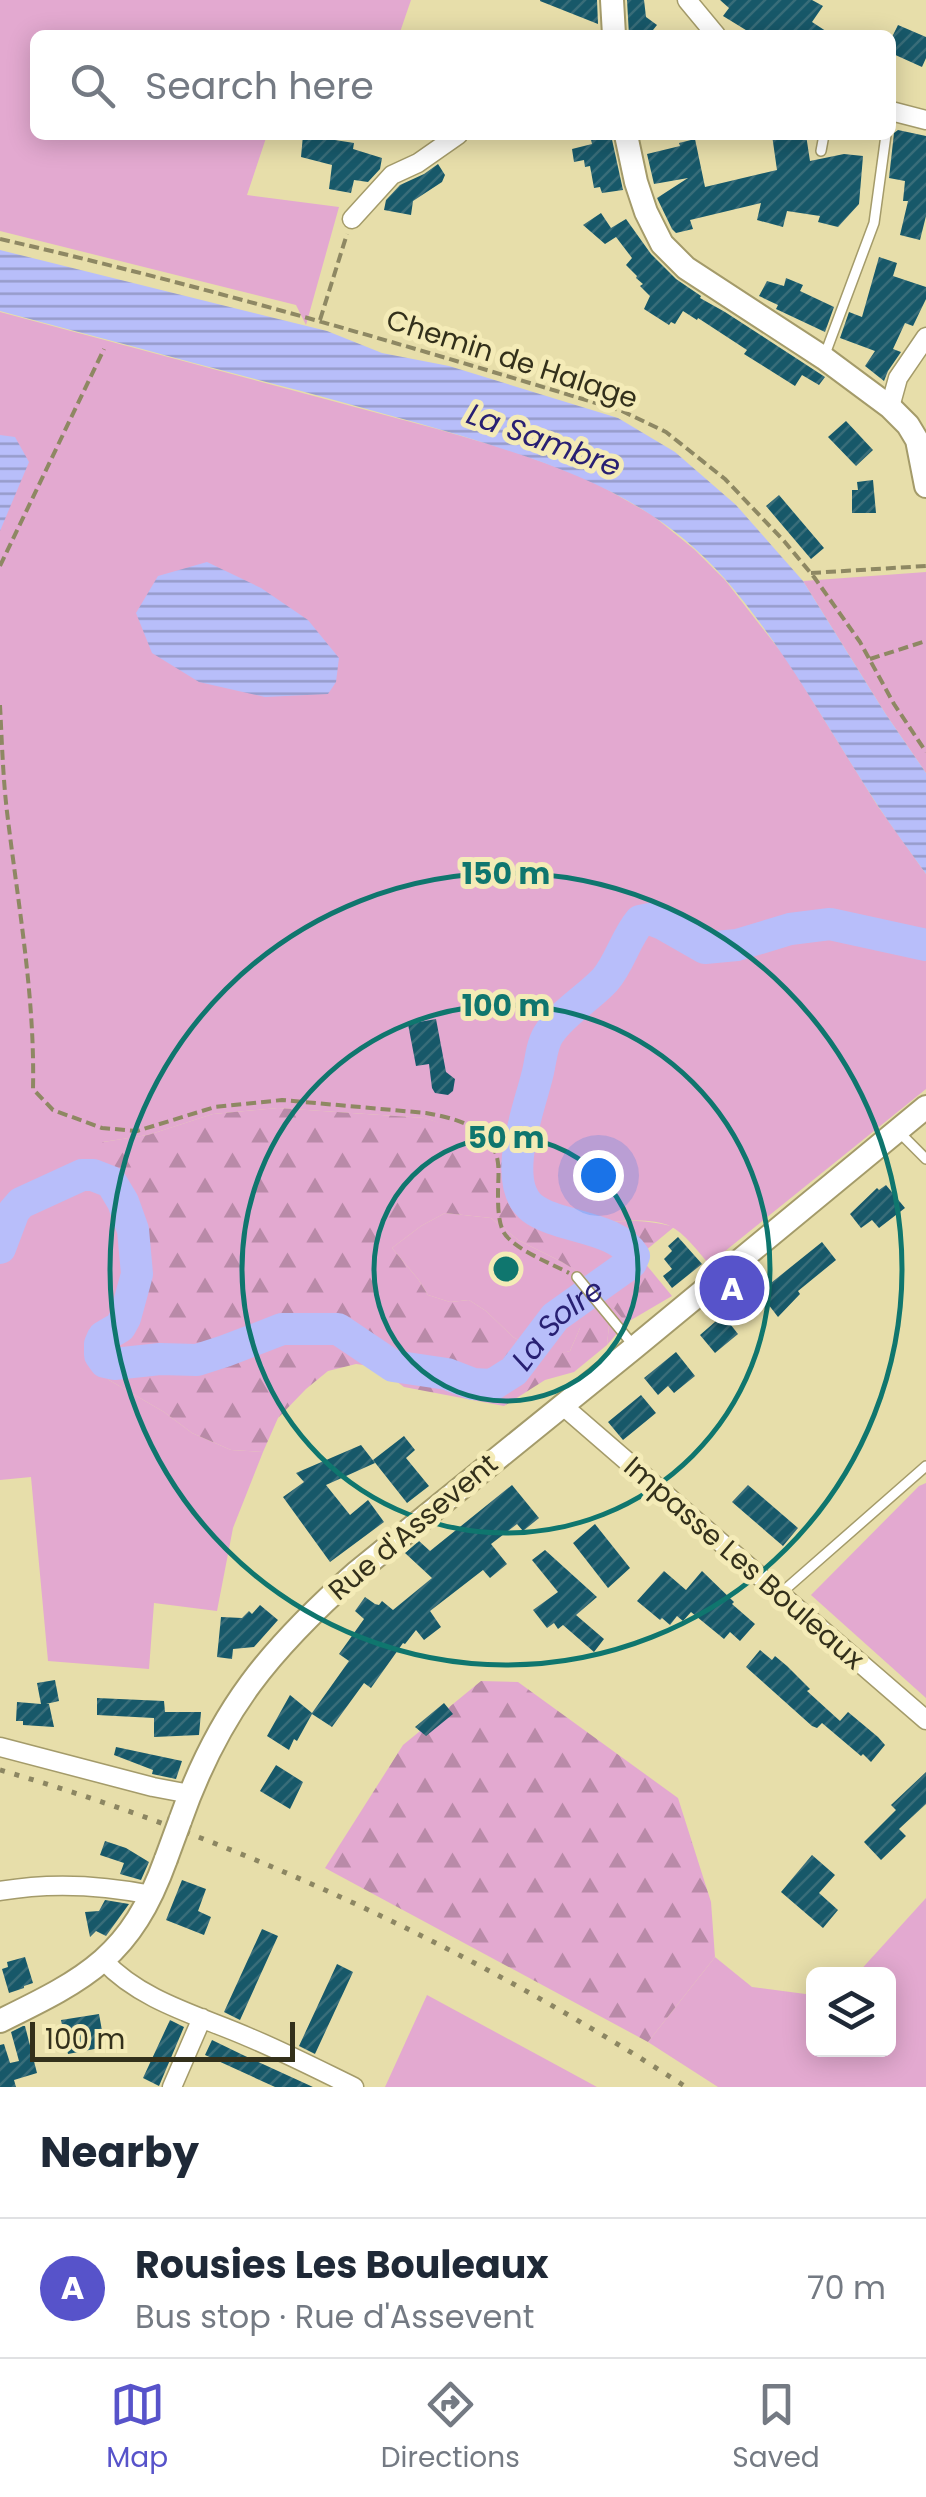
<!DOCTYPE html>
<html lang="en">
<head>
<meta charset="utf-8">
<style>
	:root { --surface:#fff; --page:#f6f6f7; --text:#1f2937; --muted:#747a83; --line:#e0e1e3; --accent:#5753ca }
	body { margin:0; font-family:Poppins,sans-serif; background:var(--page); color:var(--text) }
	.controls { position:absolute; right:30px; bottom:30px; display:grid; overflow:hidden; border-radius:15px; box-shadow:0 5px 25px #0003 }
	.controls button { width:90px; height:90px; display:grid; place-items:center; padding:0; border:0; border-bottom:2px solid var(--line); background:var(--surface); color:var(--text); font:50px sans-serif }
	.scale { position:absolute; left:30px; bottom:25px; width:265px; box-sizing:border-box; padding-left:10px; border:5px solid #33301b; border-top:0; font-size:28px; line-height:35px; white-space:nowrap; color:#33301b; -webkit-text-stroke:8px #f4ebb7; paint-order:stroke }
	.you { position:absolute; left:598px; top:1175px; width:35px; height:35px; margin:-25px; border:8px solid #fff; border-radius:50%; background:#1a73e8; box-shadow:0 0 0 15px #1a73e833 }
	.badge { display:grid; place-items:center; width:65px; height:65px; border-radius:50%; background:var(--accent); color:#fff; font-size:32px; font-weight:700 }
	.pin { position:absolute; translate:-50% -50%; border:5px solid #fff; box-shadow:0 2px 10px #0006 }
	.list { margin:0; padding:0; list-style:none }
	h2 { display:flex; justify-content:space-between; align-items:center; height:130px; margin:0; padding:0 40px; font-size:42px }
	h2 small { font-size:32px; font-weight:400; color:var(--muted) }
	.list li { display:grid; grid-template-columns:65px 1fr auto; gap:30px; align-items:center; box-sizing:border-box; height:140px; padding:0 40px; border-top:2px solid var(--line) }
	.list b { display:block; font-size:38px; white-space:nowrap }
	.list p { margin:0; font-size:32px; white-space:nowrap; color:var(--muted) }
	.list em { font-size:32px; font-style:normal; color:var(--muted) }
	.icon { flex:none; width:55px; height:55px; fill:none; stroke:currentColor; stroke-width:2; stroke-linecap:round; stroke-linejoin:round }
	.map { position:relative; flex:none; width:926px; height:2087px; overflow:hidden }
	.search { position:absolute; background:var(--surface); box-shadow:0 5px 25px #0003; left:30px; right:30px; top:30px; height:110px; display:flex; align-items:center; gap:25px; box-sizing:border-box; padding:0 35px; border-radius:15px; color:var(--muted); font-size:38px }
	.sheet { height:270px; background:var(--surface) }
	nav { display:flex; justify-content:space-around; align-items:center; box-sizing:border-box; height:140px; border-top:2px solid var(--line); background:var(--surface); font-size:28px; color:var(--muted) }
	nav a { display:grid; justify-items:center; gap:5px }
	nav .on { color:var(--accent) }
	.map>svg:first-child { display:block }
</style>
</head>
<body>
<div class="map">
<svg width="926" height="2087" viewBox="0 0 926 2087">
	<defs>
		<pattern id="forest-firs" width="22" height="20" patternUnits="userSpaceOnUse" patternTransform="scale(2.5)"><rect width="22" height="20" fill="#e3a9d0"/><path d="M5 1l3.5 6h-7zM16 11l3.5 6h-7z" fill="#b98aa8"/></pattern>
		<pattern id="water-rules" width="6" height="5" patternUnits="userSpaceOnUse" patternTransform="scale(2.5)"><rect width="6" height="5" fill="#b8befa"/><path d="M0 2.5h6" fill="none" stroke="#969bca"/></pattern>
		<pattern id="building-hatch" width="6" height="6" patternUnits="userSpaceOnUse" patternTransform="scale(2.5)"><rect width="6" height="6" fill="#175869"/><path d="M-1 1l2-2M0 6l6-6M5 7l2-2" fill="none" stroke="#396d79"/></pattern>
	</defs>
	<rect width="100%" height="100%" fill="#e7deaa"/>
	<path fill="#e3a9d0" d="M0,0h411l-12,35h-364v100h232l-20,60 92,12 -33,118 -10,-20 -296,-74z
		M0,312l437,117 72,21 78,28 65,37 43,35 30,30 63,81 89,144 49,69v215l-217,175c-11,-12 -24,-31 -39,-38 -28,-13 -94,1 -125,5l-23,-25 -8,-40 3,-41 -65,3 -27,-10 -147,-10 -65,6 -65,21 -45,7 1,32c16,11 23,29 28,47 11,38 11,88 -10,123 -6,9 -12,17 -18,26l5,10 55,32 28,21 39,17 32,2 -30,76 -16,83 -63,-8 -5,66 -101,-8 -17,-184 -31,3z
		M926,572v201l-41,-60 -82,-132z
		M445,1213l46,5 27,22 44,22 29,17 35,44 -19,22 2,-20 -29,3 -10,23 -22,6 -35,-20 -27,-26 -17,-11 -19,2 -22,-7 -10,-16 -26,-31 29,-22z
		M926,1483v215l-115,-103 108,-109z
		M926,1898v189h-208l-70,-45 67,-85 37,30 61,8 1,55h74v-76h-31z
		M427,1995l170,92h-212z"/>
	<path fill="url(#forest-firs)" d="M278,1108l147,10 27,9 30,-14 35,12 -3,41 8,39 23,26c42,-6 87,-17 129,-4l-35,29 33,40 -46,27 -36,-44 -28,-17 -44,-22 -27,-22 -46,-5 -24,13 -29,22 26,31 10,16 22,7 19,-2 17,11 27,26 34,19 23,-5 10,-23 13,-10 16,7 -2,20 -33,27 -29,8 -41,26 -100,-19 -27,-20 -21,-3 -28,7 -22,18 -28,29 -15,34 -32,-2 -39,-17 -28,-21 -55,-32 -6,-10c11,-15 22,-29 28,-47 13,-41 15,-140 -39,-152l-7,-14 18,-15 45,-7 65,-21z
		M481,1681l37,1 160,116 33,104 4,55 -67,85 -323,-174 78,-123z"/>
	<path fill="url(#water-rules)" d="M0,250l327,81 55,22 67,13 169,52 57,34 61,53 67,76 82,132 41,60v101c-16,-23 -33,-45 -48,-68 -50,-77 -93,-158 -153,-227 -72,-82 -162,-112 -263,-143 -53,-16 -107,-30 -161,-45 -100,-26 -200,-53 -301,-80z
		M0,435l15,2 14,25 -29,69z
		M207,562l54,26 47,32 31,38 -3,24 -8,12 -63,3 -66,-15 -47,-29 -16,-40 22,-37z"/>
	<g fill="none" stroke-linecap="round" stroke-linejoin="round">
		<path stroke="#b8befa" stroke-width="32" id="s1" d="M0,1248l14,-37 7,-8 61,-28h11l18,7 12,20 10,28 4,44 -12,44 -5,9 -17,10 -3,7v11l5,7 9,2 46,-5 37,1 28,-9 57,-22h56l55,37 54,8 26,10 19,1 22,-14 41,-54 66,-47 10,-7 3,-7c-18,-30 -76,-28 -102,-48 -32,-26 -3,-99 5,-132 4,-14 4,-32 13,-44 14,-20 38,-34 55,-52 15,-17 20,-41 35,-59l10,-2 13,5 42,24 32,-3 53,-16 40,-5 96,21"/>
	</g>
	<path fill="url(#building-hatch)" d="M540,0h57l1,24 -58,-23z
		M627,0h17l2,17 11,8 -8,10h-20z
		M720,0h92l11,6 -11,16 20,13h-78l-31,-19 6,-8z
		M898,25l28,12v21l-4,9 -31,-14v-14z
		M898,130l28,6v80l-6,24 -20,-5 8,-34h-5l2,-20 -16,-3 5,-45z
		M303,135l51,8 -1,6 29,9 -2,11 -12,13 -14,-2 -3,13 -22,-4 3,-24 -31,-8z
		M590,135h21l12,55 -21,3 -2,-6 -6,1 -4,-22 -5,1 -1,-7 -10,2 -2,-13 20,-5z
		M772,135h34l4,26 34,-7 19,2 -4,48 -21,23 -20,-5 2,-6 -33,-5 -4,16 -26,-7 4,-17 -71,17 3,9 -17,4 -4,-4 -15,-31 31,-20 -34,6 -7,-30 33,-8 -1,-3 16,-4 10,48 72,-17z
		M438,164l7,11 -3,7 -29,19 -2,14 -27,-5 2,-10 14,-15 24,-11z
		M601,213l10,15 15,-9 25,35 25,25 25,17 -1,2 25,14 100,65 -6,8 -17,-10 -7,11 -51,-32 3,-4 -49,-32 -1,2 -14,-9 -8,13 -4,-2 -2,3 -25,-16 6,-13 -10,-10 3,-2 -7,-6 1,-2 -11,-11 6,-7 -16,-21 -11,7 -22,-19z
		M879,257l18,6 -4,13 33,11v12l-13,27 -8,-3 -12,26 8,3 -13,19 -4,10 -19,-15 10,-15 -35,-13 9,-26 13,5z
		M786,278l17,7 -3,6 34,16 -9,25 -49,-23 2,-4 -19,-9 8,-15 17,5z
		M846,421l27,29 -17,16 -28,-29z
		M873,480l3,33h-24v-23h6l-1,-8z
		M779,495l45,53 -13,11 -45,-53z
		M436,1019l10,53 9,7 -2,12 -5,4 -13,-2 -3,-5 -3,-24 -13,2 -8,-42z
		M886,1185l19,23 -26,20 -7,-8 -11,8 -11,-14 27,-26 2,2z
		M678,1237l24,27 -30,24 -9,-12 9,-7 -8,-10 8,-8 -4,-5z
		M822,1242l14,18 -38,31 2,3 -22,23 -10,-13 -9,7 -17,-19 17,-14 7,9z
		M723,1315l15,19 -23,19 -15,-18z
		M676,1352l19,24 -21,17 -6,-7 -10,9 -14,-17z
		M641,1395l15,18 -33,27 -15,-18z
		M404,1436l11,14 -9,8 23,28 -22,17 -34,-43z
		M361,1445l14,18 -49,22 24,30 18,-15 16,22 -54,40 -47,-65 21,-15 -8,-9z
		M512,1485l27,33 -16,13 -6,-7 -26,20 16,20 -17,14 -7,-8 -53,41 11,16 -17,13 -8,-10 -11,14 -2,-1 -32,45 -7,-5 -32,44 -20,-13 -15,27 -3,-2 -5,11 -22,-14 23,-41 22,18 37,-52 -10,-7 25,-35 -9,-8 10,-14 10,7 4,1 3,-4 11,9 39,-32 -27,-25 14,-12 11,10z
		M748,1485l50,43 -15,18 -51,-44z
		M595,1524l35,44 -22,20 -35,-45z
		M545,1550l52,47 -21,18 28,24 -10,13 -31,-27 -5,4 -4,-6 -7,5 -14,-18 25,-18 -26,-32z
		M664,1571l22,19 16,-19 32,31 -2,2 23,20 -15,17 -10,-9 -6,7 -33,-27 -8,9 -6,-5 -7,9 -8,-7 -2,2 -23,-19z
		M260,1605l18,15 -24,27 -21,2 -1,10 -15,-2 4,-40 21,1 7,-7 3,3z
		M760,1650l12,10 3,-4 12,10 23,23 -3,2 33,30 8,-9 30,25 7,8 -14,17 -8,-8 -2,2 -39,-33 -5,5 -5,-2 -66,-59z
		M55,1680l4,21 -13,3h3l5,23 -31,-2v-4h-7l1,-19 24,2 -4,-21z
		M97,1698l67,3 1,11h36l-2,23 -45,2v-19l-57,-3z
		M444,1703l9,11 -27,22 -11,-9z
		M116,1747l66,14 -6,18 -24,-5 1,-4 -39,-15z
		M276,1765l27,17 -13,27 -30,-18z
		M926,1772v32l-27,25 7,7 -25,24 -17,-18 32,-32 -5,-5z
		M105,1841l21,7 23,14 -8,18 -21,-6 4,-11 -24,-8z
		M812,1855l23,20 -16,18 19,17 -15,18 -42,-36z
		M182,1880l24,9 -8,22 13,6 -7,18 -38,-15z
		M105,1900l24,4 -23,32 -10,-5 -6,6 -5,-25 14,-1z
		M262,1929l16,7 -38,84 -16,-8z
		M25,1957l8,26 -9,3v2l-15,5 -7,-24 6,-2 -1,-5z
		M337,1964l16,8 -38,82 -16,-8z
		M99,2014l6,33 -37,7 -7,-34z
		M170,2020l14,7 -25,59 -16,-8z
		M23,2026h2l12,47 -23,7 2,7h-16v-42l4,-1 6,19 9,-2 -8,-29z
		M212,2040l33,16 68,31h-38l-59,-27 -11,-5z"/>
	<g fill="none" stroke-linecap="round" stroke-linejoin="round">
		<defs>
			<path id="service" d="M821,151l3,-16
				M824,357l50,-134 12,-88
				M900,1133l26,26
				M577,1277l56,68
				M780,1594l146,-128"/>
			<path id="minor" d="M687,0l29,35
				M891,111l35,9
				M352,219l40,-44 26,-12 40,-28
				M890,407l8,-29 28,-41
				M562,1405l364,315
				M0,1747l153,40 37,7
				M0,1891c51,-9 102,-6 152,4
				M104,1961c37,40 96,55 144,76 36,15 71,33 106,50
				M172,2087l30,-69"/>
			<path id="tertiary" d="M612,0l2,35
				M626,135l10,47 10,30 16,32 24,24 138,90 66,49 18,18 9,15 9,46
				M180,1821c39,-111 90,-172 177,-249l278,-225 291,-240
				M0,2021c88,-43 131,-65 166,-162"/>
		</defs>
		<use href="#service" stroke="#a49b6a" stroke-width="12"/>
		<use href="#minor" stroke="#a49b6a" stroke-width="21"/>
		<use href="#tertiary" stroke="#a49b6a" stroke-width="26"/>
		<path stroke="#8e8863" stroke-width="4" stroke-dasharray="10 5" stroke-linecap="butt" d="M0,239c210,48 416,109 622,172l44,21 59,47 59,62 30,36 46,65 34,62 32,48
			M320,320l27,-86
			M0,566l104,-217
			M811,573l115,-7
			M870,659l56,-18
			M0,705c2,38 3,77 8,115 11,90 27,179 25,269l20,21 49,18 35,3 78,-24 67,-7 144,13c27,5 59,12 70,41 4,11 2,27 2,39 0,12 0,27 5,38 8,17 49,33 66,42"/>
		<use href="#service" stroke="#fff" stroke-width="9"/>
		<use href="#minor" stroke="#fff" stroke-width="18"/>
		<use href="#tertiary" stroke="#fff" stroke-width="22"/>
		<path stroke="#8c8662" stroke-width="5" stroke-dasharray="5 10" stroke-linecap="butt" d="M0,1770c242,70 474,180 686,317"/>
		<defs>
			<path id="tertiary-bridge" d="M166,1859l14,-38"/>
		</defs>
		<use href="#tertiary-bridge" stroke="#a49b6a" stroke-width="26" stroke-linecap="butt"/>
		<use href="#tertiary-bridge" stroke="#fff" stroke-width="22"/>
	</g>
	<g fill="none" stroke="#0f766e" stroke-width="5">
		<circle cx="506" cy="1269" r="132"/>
		<circle cx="506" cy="1269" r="264"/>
		<circle cx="506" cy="1269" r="396"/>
	</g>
	<g text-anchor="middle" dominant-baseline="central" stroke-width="10" stroke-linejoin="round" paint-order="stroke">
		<g font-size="28" fill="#33301b" stroke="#f4ebb7">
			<text transform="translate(512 359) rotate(18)">Chemin de Halage</text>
			<text transform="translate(413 1527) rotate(-40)">Rue d'Assevent</text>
			<text transform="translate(744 1563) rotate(41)">Impasse Les Bouleaux</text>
		</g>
		<g font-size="30" font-style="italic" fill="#282073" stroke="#f4ebb7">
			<text transform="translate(544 440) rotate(20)">La Sambre</text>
			<text stroke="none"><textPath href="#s1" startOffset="845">La Solre</textPath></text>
		</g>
	</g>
	<circle cx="506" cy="1269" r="15" fill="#0f766e" stroke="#f4ebb7" stroke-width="5"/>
	<g font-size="30" text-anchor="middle" font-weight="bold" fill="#0f766e" stroke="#f4ebb7" stroke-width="10" stroke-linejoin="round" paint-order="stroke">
		<text x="506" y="884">150 m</text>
		<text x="506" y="1016">100 m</text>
		<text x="506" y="1148">50 m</text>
	</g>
</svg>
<div class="controls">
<button><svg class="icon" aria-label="layers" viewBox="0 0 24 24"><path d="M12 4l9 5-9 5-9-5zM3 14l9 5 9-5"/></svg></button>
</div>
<div class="scale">100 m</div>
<div class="you"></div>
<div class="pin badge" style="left:732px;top:1288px">A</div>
<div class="search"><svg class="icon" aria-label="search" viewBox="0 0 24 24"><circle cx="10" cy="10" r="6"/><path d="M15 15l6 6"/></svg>Search here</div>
</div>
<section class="sheet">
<h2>Nearby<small></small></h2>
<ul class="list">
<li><span class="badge">A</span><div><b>Rousies Les Bouleaux</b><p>Bus stop · Rue d'Assevent</p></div><em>70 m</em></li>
</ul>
</section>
<nav>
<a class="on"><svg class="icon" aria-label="map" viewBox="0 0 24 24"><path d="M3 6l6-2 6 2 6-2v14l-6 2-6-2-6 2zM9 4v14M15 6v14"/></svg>Map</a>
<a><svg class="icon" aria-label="directions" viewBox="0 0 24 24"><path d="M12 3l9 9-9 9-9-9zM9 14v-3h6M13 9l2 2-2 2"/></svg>Directions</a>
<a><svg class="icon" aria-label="saved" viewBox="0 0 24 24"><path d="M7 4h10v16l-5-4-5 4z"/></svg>Saved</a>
</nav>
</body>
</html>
